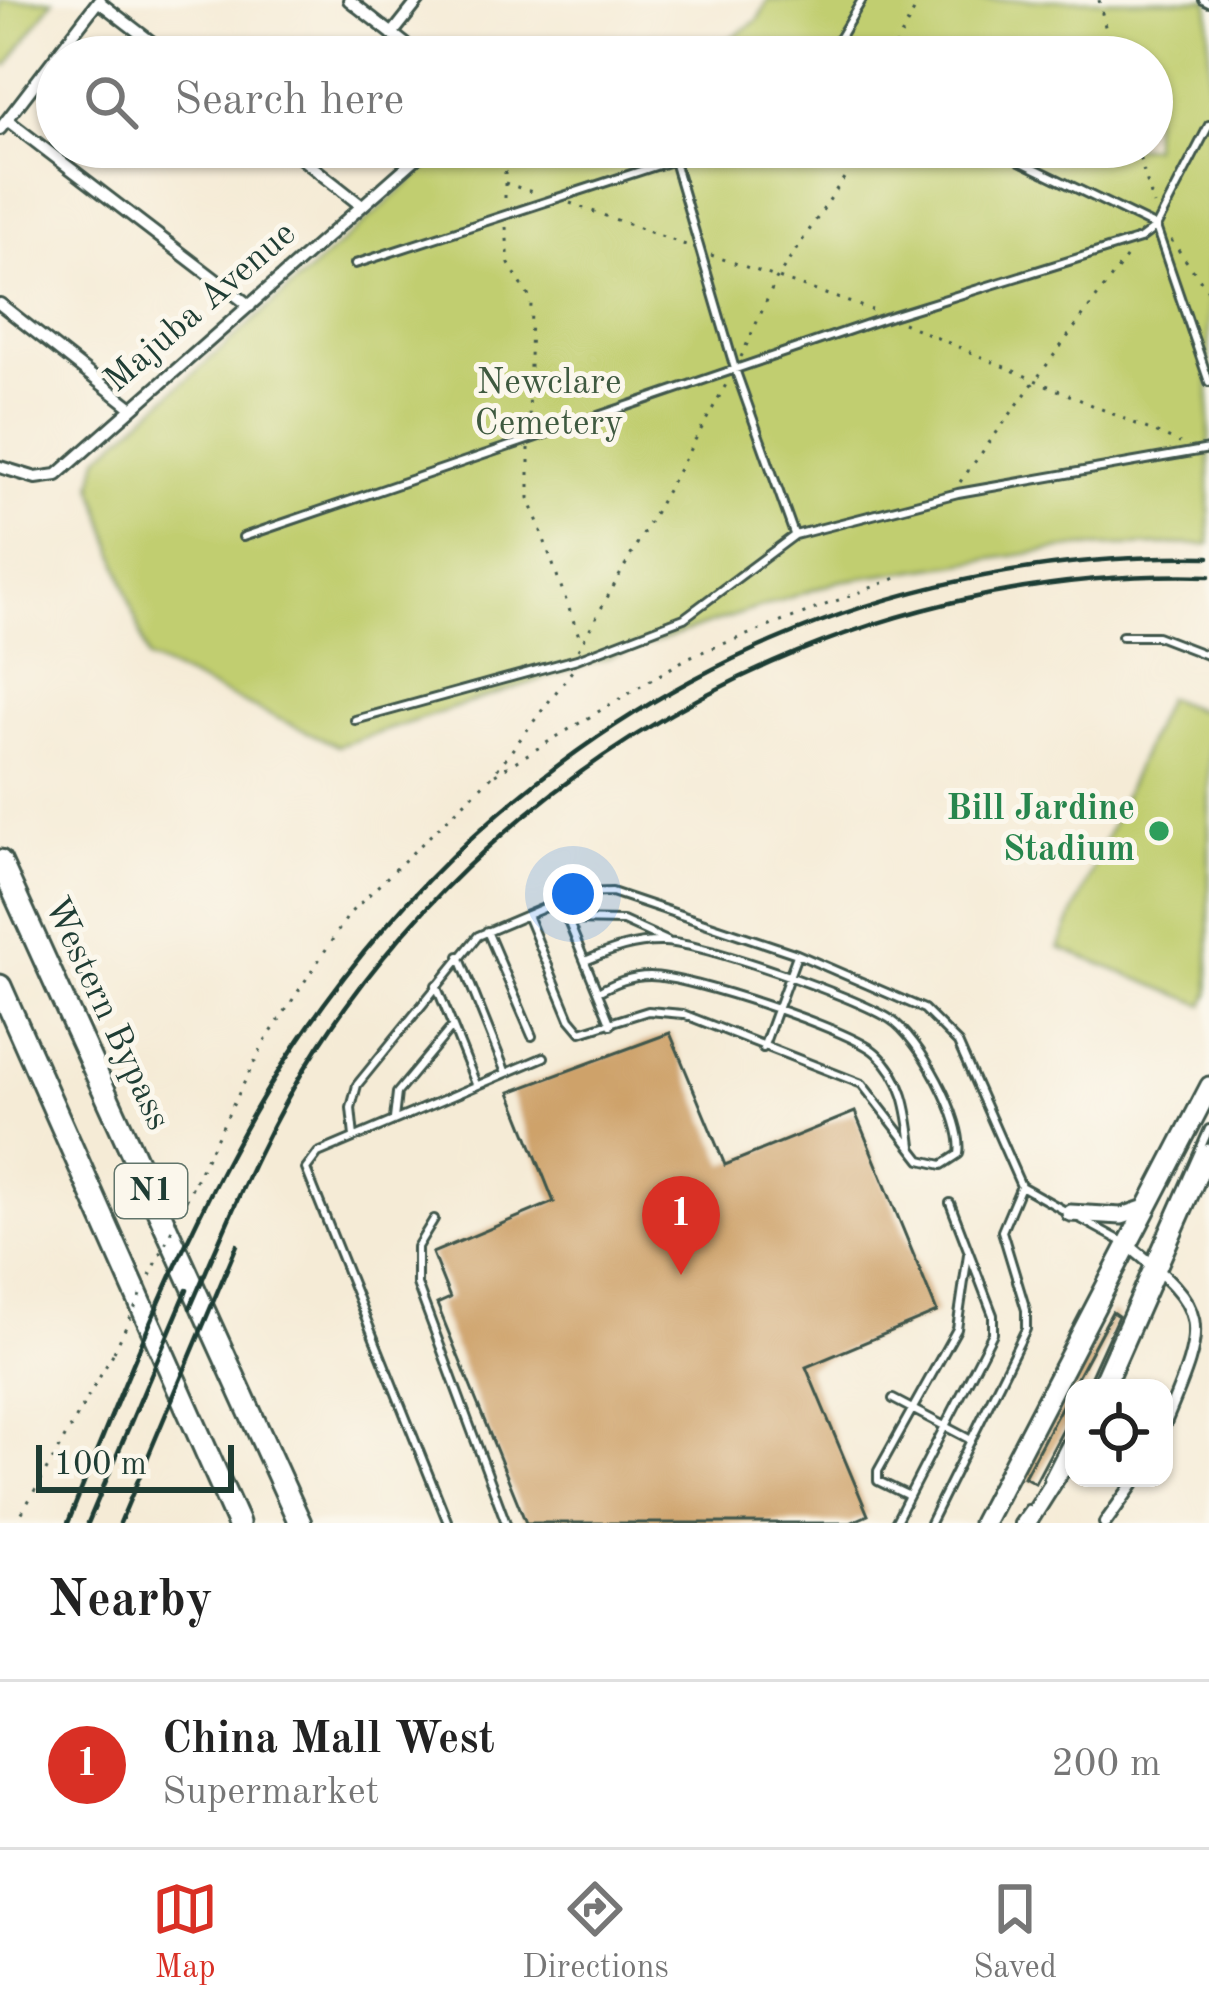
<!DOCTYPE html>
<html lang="en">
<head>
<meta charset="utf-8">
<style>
	:root { --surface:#fff; --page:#f2f2f2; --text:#222; --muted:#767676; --line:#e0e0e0; --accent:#d93025 }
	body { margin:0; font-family:"Old Standard TT",serif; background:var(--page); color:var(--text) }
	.controls { position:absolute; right:36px; bottom:36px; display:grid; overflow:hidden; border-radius:24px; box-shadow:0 3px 9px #0004 }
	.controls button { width:108px; height:108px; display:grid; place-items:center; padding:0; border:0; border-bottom:3px solid var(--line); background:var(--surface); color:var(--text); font:60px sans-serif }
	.scale { position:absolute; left:36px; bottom:30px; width:198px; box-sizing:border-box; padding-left:12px; border:6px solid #1f3d34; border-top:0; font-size:33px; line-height:42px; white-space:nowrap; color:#1f3d34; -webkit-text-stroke:9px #fbf7ec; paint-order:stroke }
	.you { position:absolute; left:573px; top:894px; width:42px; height:42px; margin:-30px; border:9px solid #fff; border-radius:50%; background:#1a73e8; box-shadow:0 0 0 18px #1a73e833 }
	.badge { display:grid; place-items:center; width:78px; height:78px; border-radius:50%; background:var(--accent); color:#fff; font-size:39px; font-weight:700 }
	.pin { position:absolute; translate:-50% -99px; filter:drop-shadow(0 3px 6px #0008) }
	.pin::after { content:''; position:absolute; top:63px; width:42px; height:36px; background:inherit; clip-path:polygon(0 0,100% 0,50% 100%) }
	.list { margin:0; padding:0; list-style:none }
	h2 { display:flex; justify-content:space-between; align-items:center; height:156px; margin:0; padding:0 48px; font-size:51px }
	h2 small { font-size:39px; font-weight:400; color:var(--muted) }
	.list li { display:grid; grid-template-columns:78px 1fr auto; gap:36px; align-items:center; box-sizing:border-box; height:168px; padding:0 48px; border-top:3px solid var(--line) }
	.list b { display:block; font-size:45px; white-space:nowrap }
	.list p { margin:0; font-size:39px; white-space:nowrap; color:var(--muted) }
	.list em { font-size:39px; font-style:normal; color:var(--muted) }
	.icon { flex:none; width:66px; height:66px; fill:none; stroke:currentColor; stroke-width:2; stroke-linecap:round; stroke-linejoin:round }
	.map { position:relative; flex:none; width:1209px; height:1523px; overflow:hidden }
	.search { position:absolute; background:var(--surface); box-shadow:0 3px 9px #0004; left:36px; right:36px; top:36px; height:132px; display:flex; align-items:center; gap:30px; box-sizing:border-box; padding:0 42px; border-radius:66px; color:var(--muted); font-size:45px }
	.sheet { height:324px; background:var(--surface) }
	nav { display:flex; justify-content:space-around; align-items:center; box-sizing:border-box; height:168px; border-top:3px solid var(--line); background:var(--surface); font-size:33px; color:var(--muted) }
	nav a { display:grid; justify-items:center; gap:6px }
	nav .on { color:var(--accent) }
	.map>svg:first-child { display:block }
</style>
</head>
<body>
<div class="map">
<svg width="1209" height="1523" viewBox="0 0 1209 1523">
	<rect width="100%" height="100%" fill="#fbf7ec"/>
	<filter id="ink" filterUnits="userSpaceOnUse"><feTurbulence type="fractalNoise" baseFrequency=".00833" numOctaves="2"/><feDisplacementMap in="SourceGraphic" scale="24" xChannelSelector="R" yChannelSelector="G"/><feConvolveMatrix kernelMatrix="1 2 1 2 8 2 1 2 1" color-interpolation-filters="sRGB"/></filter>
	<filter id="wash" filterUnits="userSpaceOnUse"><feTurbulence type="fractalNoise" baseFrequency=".004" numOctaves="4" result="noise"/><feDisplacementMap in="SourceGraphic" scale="48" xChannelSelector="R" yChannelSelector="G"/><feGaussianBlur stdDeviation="2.7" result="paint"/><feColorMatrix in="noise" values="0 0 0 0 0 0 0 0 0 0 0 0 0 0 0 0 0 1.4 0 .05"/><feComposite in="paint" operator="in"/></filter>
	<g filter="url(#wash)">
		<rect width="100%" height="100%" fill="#f5ebd6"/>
		<path fill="#c1ce6f" stroke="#708652" stroke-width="3" d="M0,0h53l-46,66 -7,-5z
			M768,0h441v544l-134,3 -235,34 -502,165 -190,-87 -55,-174 6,-28 340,-300 28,-10h685v-90h-450l56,-37z
			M1166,698l43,16v279l-5,12 -145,-57z"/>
		<g id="blocks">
			<path fill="#cea26b" d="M670,1033l55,132 130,-53 82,200 -131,55 62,148 -18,8h-324l-89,-219 13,-6 -18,-45 122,-51 -44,-110z
				M1112,1312l6,4 -28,62 -5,10h-11v21l-39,74 -11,-6z"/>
		</g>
	</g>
	<g filter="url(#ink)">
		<use href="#blocks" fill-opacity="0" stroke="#3f574c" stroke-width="3"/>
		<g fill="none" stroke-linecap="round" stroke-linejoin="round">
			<defs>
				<path id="lane" d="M1203,0l6,3
					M832,49l10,8
					M828,57l34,-57
					M991,147l165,80 53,155
					M674,161l61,208 59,165
					M355,264l359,-117
					M243,537l645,-220 252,-78 16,-12 53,-102
					M1122,636h35l52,20
					M355,720l222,-61 107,-41 111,-83 163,-42 251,-44
					M560,901l51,124
					M527,915l43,104 11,13 67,-21 35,3 179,70 59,76 21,5 17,-11c6,-33 -40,-117 -69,-135 -37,-23 -184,-75 -226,-77 -29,-1 -53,8 -79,19
					M567,920l56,1 44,20
					M487,931l45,105
					M459,956l47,117
					M436,985l40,99
					M598,992c16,-9 32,-16 52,-16 38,0 199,53 226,77 28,25 32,58 36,93
					M763,1048l34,-93
					M394,1119l3,-26 55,-66
					M354,1137l-3,-29 6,-23 121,-149 101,-43 33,-1 185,62 127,55 34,34 63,143 46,26
					M1079,1218l46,25
					M434,1219l-17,28v37l89,239
					M1094,1388l115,-259
					M893,1399l78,41
					M1048,1478l26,-51
					M909,1496l-31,-15v-10l79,-142 11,-75
					M448,1523l-142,-354 12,-16 226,-96
					M895,1523l98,-190v-18l-43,-112
					M930,1523l96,-194v-19l-24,-79 19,-45
					M990,1523l219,-422
					M1018,1523l10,-14"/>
				<path id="street" d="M349,0l73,57
					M98,1l73,56
					M392,34l27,-34
					M7,120l243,186
					M0,129l99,-129
					M287,147l75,59
					M0,304l131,103
					M0,467l36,11 21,-3 372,-328
					M1128,1245c81,65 81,75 36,180
					M1105,1523l32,-45"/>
				<path id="secondary" d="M1070,1213l52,3 26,-9
					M1105,1388l104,-236
					M981,1523l228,-438
					M1028,1523l46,-73"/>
				<path id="highway" d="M0,861l300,662
					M0,986l238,537"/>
			</defs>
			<use href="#lane" stroke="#3f574c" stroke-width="12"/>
			<use href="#street" stroke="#3f574c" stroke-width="16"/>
			<use href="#secondary" stroke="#3f574c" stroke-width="21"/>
			<use href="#highway" stroke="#3f574c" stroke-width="27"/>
			<path stroke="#3f574c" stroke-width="3" stroke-dasharray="3 9" stroke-linecap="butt" d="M1099,0l13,57
				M890,57l30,-57
				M505,147v58
				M1136,147l18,58
				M505,183l33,11
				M570,203l121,44
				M506,227l3,37 22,36 -2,127
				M1171,240l38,52
				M711,255l161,55
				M903,323l277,120
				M741,357l35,-77 70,-105 7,-28
				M529,448v50l51,141
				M960,482l169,-228
				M578,650l150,-269
				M495,774l194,-117 210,-80
				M195,1181l69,-138 86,-130 143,-138 79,-104
				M16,1523l98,-171"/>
			<use href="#lane" stroke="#fff" stroke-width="6"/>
			<use href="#street" stroke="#fff" stroke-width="10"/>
			<use href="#secondary" stroke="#fff" stroke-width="15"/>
			<use href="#highway" stroke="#fff" stroke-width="21"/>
			<path stroke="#1f3d34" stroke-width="4.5" d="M190,1308c39,-89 75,-179 128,-261 193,-297 536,-481 891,-471
				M68,1523c64,-160 134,-338 230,-482 207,-308 537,-492 911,-484
				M88,1523l99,-233
				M120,1523l117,-278"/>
			<path stroke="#3f574c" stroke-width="3" stroke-dasharray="3 9" stroke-linecap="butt" d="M114,1352l81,-171"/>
		</g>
	</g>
	<circle fill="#2e9e5b" stroke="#fbf7ec" stroke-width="4.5" cx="1159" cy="831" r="12"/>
	<g text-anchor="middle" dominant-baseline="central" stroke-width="10" stroke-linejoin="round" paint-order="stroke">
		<rect fill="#fbf7ec" stroke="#61756b" stroke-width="3" x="115" y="1164" width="72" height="54" rx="9"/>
		<g font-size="33" font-weight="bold" fill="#1f3d34">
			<text x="151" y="1191">N1</text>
		</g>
		<g font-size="36" fill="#1f3d34" stroke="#fbf7ec">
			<text transform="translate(201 308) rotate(-41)">Majuba Avenue</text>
			<text transform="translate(106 1014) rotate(65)">Western Bypass</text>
		</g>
		<g font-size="36" fill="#3f5a40" stroke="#fbf7ec">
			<text x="549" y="384">Newclare<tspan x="549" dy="41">Cemetery</tspan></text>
		</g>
		<g font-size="36" font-weight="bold" fill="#27864d" stroke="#fbf7ec" text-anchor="end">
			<text x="1135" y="810">Bill Jardine<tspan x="1135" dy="41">Stadium</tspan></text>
		</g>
	</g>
</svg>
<div class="controls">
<button><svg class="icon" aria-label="locate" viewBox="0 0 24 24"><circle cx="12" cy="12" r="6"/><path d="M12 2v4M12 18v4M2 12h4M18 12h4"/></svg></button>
</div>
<div class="scale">100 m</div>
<div class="you"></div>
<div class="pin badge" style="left:681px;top:1275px">1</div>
<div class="search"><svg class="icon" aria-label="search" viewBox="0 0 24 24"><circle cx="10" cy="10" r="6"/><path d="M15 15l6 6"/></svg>Search here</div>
</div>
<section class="sheet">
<h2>Nearby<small></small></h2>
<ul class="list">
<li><span class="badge">1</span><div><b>China Mall West</b><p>Supermarket</p></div><em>200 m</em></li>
</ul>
</section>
<nav>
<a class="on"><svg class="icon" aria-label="map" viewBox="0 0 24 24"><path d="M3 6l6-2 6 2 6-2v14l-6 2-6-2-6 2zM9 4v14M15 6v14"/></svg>Map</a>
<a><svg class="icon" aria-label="directions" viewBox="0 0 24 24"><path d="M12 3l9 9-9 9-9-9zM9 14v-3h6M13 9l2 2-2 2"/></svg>Directions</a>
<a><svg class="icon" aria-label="saved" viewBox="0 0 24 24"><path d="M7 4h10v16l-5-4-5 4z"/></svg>Saved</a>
</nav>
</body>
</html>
